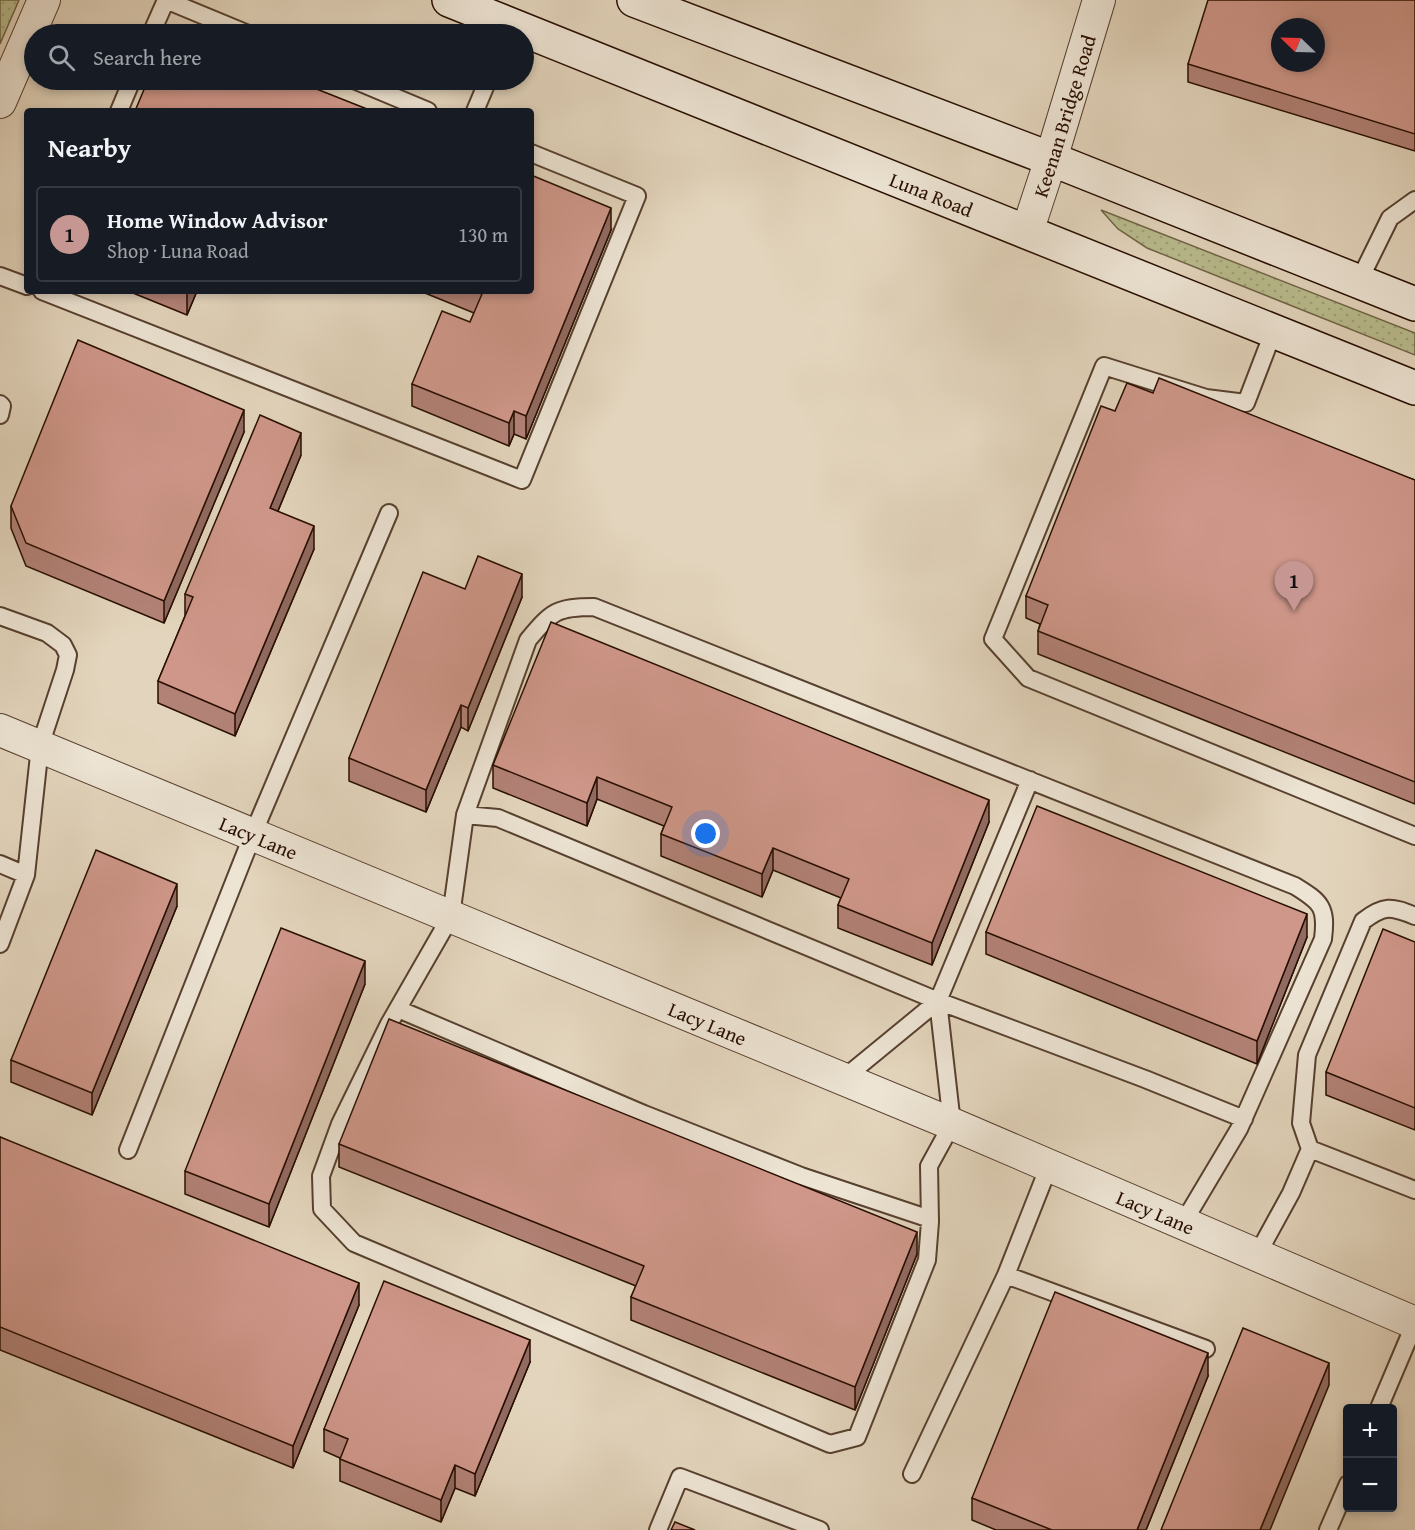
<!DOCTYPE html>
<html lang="en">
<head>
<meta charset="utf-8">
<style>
	:root { --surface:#171b24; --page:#20242c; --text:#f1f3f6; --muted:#9ea1a6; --line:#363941; --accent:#c59692 }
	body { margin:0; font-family:"Gentium Book Plus",serif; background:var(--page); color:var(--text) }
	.controls { position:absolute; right:18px; bottom:18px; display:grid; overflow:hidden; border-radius:6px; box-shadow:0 3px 9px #0003 }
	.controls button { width:54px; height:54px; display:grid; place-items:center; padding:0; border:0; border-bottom:2px solid var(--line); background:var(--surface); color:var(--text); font:30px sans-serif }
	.compass { position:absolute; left:1271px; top:18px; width:54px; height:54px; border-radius:50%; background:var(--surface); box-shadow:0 3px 9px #0003; rotate:293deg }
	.you { position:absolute; left:706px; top:834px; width:21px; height:21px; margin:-15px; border:4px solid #fff; border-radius:50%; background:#1a73e8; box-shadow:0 0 0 9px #1a73e833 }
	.badge { display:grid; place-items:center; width:39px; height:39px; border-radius:50%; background:var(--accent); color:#111; font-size:20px; font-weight:700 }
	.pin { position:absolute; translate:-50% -50px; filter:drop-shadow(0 2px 3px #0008) }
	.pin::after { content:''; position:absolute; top:32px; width:21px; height:18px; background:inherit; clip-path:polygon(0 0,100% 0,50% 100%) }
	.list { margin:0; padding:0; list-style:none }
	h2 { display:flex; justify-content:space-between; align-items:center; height:78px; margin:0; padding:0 24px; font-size:26px }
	h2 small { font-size:20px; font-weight:400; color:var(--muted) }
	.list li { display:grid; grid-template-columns:39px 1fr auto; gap:18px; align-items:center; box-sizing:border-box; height:96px; margin:0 12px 12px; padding:0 12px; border:2px solid var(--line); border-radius:6px }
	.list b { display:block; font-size:22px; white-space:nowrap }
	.list p { margin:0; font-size:20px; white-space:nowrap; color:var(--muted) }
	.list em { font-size:20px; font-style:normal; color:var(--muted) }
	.icon { flex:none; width:33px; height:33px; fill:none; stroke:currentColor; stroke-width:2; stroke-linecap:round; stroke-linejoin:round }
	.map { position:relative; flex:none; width:1415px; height:1530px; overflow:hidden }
	.search { position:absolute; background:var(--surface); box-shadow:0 3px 9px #0003; left:24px; top:24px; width:510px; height:66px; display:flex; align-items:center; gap:15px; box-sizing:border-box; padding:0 21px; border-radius:33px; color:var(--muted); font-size:22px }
	.panel { position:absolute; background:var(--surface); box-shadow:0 3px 9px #0003; left:24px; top:108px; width:510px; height:186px; border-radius:6px }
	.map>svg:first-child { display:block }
</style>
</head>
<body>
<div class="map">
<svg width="1415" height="1530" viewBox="0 0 1415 1530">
	<defs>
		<pattern id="grass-dots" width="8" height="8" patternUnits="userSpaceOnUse" patternTransform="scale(1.5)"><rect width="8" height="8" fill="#b9bc8e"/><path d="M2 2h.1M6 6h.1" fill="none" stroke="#9fa079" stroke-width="1.8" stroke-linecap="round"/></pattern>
	</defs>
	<rect width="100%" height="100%" fill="#e3d5bd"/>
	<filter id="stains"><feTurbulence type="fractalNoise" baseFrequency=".00333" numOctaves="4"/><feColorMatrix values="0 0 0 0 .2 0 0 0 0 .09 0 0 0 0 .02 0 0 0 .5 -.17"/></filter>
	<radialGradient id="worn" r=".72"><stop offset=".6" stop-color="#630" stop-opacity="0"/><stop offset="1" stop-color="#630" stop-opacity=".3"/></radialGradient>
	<path fill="url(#grass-dots)" stroke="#706547" stroke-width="1.5" d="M0,0h19l-19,44z
		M1101,210l314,123v22l-268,-107 -29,-19z"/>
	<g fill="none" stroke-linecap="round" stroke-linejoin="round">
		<defs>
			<path id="lane" d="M166,0l82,34
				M151,34l15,-34
				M354,80l74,31
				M119,111l13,-31
				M475,111l13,-31
				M0,276l27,10
				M1359,281l31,-63 25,-18
				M42,291l480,189 115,-284 -106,-43
				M1274,330l-28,73 -40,-5 -102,-32 -111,273 35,39 387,158
				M0,404l2,2 -2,9
				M0,616l47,17 16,12 5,10 -3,15 -25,76 -14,129 -26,-11
				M465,815l33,3 440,183 207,78 99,40
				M0,944l26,-69
				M938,1001l14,123 -23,42 1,56 -3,38 -70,177 -27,7 -476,-201 -32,-34 -1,-33 19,-52 49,-100 62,-108 14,-101 63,-175c24,-29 29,-33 66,-33l701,279c26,16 32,21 28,53l-84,190 -56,94
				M398,1009l246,105 157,62 129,43
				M843,1079l95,-78 92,-221
				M1310,1149l105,41
				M128,1150l125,-316 136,-321
				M1049,1166l-43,109 200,74
				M1257,1255l34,-62 19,-44 -9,-26 6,-68 56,-134c21,-16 28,-15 52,-5
				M1379,1408l36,-85
				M912,1474l94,-199
				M658,1530l22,-53 140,53
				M1328,1530l20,-46"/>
			<g id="street">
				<path d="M0,102l44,-102"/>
				<path id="s1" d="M1027,232l24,-73 48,-159"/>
				<path id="s2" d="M0,730l952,394 463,199"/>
			</g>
			<g id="secondary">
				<path id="s3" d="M449,0l966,388"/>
				<path d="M634,0l417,159 364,145"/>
			</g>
		</defs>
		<use href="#lane" stroke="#57402f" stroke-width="20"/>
		<use href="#street" stroke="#57402f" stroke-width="34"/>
		<use href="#secondary" stroke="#280e00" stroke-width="36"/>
		<use href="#lane" stroke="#ede4d4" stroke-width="16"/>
		<use href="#street" stroke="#ede4d4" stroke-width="32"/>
		<use href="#secondary" stroke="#ede4d4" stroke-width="33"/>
	</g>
	<path fill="#b28277" stroke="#280e00" stroke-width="1.5" d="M1415,0v151l-227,-69v-18z
		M611,230l-85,209 -12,-5 -5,12 -97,-40v-22l58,-62 4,-9 -54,-22h111z
		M128,291h69l-10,24z
		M1153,393l262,87v324l-377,-150v-23l2,-7 -14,-6v-22l89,-185z
		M244,432l-80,191 -138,-57 -15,-38v-22z
		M301,455l-23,56 36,38 -79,187 -77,-33v-22l27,-65v-22z
		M465,589l57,8 -54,134 -7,-4 -35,85 -77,-31v-23z
		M493,765l496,57 -57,143 -94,-37v-23l3,-7 -68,-28 -11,27 -101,-41v-22l3,-8 -67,-27 -10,27 -94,-38z
		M177,906l-85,209 -81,-33v-22z
		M986,932l321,5 -50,127 -271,-110z
		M1415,942v188l-89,-35v-23z
		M365,984l-96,243 -84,-33v-23z
		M0,1137l359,168 -66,163 -293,-118z
		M339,1144l578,110 -62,156 -224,-90v-23l5,-11 -297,-119z
		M530,1362l-55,134 -20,-8 -14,34 -101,-41v-23l-16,-7v-22z
		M1208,1376l-62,154h-150l-24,-10v-22z"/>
	<path fill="#916a61" stroke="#280e00" stroke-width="1.5" d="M611,208v22l-85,209v-23z
		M188,291h9l-10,24v-22z
		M244,410v22l-80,191v-22z
		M514,411v23l-5,12v-23z
		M301,433v22l-31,75v-22z
		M314,526v23l-79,187v-22z
		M522,574v23l-54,134v-23z
		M461,705v22l-35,85v-22z
		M597,777v22l-10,27v-23z
		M989,800v22l-57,143v-22z
		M773,848v22l-11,27v-23z
		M177,884v22l-85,209v-22z
		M1307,914v23l-50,127v-23z
		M365,961v23l-96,243v-23z
		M917,1232v22l-62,156v-23z
		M359,1283v22l-66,163v-22z
		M530,1340v22l-55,134v-22z
		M1208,1353v23l-62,154h-9z
		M1329,1363v22l-59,145h-10z
		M455,1465v23l-14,34v-22z"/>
	<path fill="#cf978a" stroke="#280e00" stroke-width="1.5" fill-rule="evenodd" d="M1208,0h207v134l-227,-70zM1280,27h36v36h-36z
		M168,29l15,5h-17z
		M148,80h146l78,31h-237z
		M531,175l80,33 -85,208 -12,-5 -5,12 -97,-39 30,-73 28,11 12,-28 -7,-3h56z
		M78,340l166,70 -80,191 -138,-58 -15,-37z
		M1159,378l256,102v302l-377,-151 10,-26 -22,-9 75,-190 14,5 12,-28 26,10z
		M260,415l41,18 -31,75 44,18 -79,188 -77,-33 35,-84 -8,-3z
		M478,556l44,18 -54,134 -7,-3 -35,85 -77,-32 74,-186 42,17z
		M551,622l438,178 -57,143 -94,-38 11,-26 -76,-31 -11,26 -101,-40 11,-27 -75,-30 -10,26 -94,-38z
		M1037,806l270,108 -50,127 -271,-109z
		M96,850l81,34 -85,209 -81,-33z
		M281,928l84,33 -96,243 -84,-33z
		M1383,929l32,13v166l-89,-36z
		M389,1019l528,213 -62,155 -224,-90 13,-31 -305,-122z
		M0,1137l359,146 -66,163 -293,-119z
		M384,1281l146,59 -55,134 -20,-9 -14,35 -101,-41 8,-20 -24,-10z
		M1055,1292l153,61 -71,177h-85l-80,-32z
		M1243,1328l86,35 -69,167h-99z
		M675,1522l20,8h-24z"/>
	<g text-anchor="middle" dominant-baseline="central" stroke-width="5" stroke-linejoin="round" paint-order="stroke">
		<g font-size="20" fill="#280e00" stroke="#ede4d4">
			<text stroke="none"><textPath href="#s1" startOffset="122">Keenan Bridge Road</textPath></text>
			<text stroke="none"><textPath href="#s3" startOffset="520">Luna Road</textPath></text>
			<text stroke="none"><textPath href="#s2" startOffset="280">Lacy Lane</textPath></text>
			<text stroke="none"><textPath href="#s2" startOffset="766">Lacy Lane</textPath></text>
			<text stroke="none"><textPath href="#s2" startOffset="1252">Lacy Lane</textPath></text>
		</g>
	</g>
	<rect width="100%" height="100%" filter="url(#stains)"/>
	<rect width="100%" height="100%" fill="url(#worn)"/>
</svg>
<div class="controls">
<button>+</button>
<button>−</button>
</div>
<svg class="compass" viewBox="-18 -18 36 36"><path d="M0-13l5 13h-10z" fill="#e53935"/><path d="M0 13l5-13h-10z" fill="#9ea1a6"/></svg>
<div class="you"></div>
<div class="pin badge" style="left:1294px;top:611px">1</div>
<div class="search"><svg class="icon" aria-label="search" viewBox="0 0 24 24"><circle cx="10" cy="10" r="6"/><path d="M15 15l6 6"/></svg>Search here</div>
<section class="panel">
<h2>Nearby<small></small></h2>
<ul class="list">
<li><span class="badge">1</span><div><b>Home Window Advisor</b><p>Shop · Luna Road</p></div><em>130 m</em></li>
</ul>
</section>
</div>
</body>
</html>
